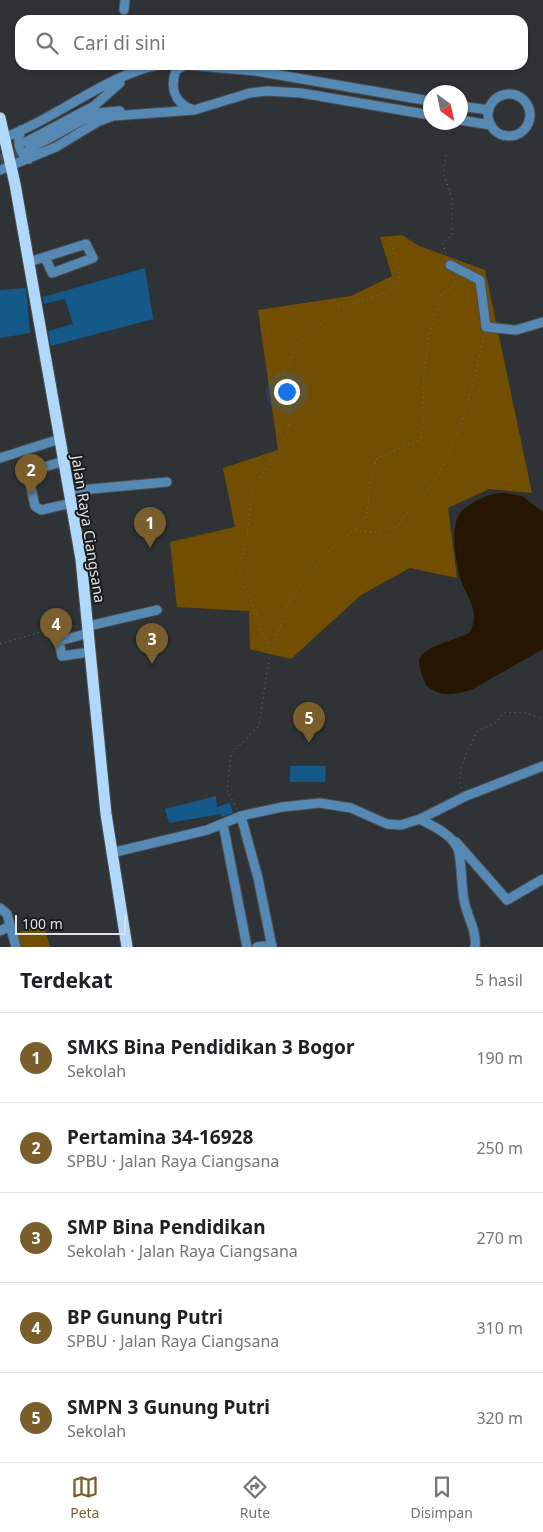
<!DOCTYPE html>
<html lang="id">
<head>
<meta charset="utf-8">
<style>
	:root { --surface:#fff; --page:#f2f2f2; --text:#202124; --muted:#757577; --line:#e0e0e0; --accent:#7a5f2d }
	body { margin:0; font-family:"Noto Sans",sans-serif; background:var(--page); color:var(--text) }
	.compass { position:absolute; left:423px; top:85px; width:45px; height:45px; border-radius:50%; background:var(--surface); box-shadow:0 1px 4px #0004; rotate:147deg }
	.scale { position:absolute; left:15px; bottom:12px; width:111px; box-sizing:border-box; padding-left:5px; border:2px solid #dee0e2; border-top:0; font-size:14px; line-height:18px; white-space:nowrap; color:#dee0e2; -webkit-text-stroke:4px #191b1c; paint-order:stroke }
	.you { position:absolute; left:286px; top:391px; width:18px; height:18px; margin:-12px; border:4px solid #fff; border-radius:50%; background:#1a73e8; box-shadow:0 0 0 8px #1a73e833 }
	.badge { display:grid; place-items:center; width:32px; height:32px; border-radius:50%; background:var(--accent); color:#fff; font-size:16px; font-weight:700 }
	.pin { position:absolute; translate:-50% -41px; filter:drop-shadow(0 1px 2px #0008) }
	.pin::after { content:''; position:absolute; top:26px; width:18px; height:15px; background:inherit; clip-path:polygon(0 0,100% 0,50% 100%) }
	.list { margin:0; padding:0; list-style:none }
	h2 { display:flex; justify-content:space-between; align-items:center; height:65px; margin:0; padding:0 20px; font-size:21px }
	h2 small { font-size:16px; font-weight:400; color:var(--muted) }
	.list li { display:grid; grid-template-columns:32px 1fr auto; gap:15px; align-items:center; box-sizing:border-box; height:90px; padding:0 20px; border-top:1px solid var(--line) }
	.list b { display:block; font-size:19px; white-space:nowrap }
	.list p { margin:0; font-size:16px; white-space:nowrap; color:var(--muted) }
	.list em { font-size:16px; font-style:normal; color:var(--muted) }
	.icon { flex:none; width:28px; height:28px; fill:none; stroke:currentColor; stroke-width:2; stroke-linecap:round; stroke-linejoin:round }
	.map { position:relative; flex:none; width:543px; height:947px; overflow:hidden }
	.search { position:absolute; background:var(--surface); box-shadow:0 1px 4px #0004; left:15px; right:15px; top:15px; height:55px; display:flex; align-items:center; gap:12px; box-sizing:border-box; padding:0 18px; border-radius:15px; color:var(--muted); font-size:19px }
	.sheet { height:515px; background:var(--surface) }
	nav { display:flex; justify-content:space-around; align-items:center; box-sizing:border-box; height:70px; border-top:1px solid var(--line); background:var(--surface); font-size:14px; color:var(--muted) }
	nav a { display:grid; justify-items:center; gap:2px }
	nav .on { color:var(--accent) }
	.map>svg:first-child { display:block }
</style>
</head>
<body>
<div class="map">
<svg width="543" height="947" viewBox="0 0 543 947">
	<rect width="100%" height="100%" fill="#303336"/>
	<path fill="#724f00" d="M402,235l17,11 66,24 47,223 -43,-4 -41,19 9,70 -47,-10 -49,27 -70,64 -41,-10 -1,-38 -72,-4 -7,-65 65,-15 -12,-59 55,-18 -20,-140 93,-14 41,-20 -12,-39z
		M44,925l6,22h-28l-5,-14z"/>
	<path fill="#261600" d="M506,493l16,3 21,16v137l-70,40c-17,6 -33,9 -47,-4 -3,-7 -7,-16 -7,-24 2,-15 39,-21 51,-29 10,-20 -1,-31 -8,-49 -6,-16 -12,-54 -3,-68 3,-6 9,-9 14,-12 11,-7 19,-10 33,-10z"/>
	<path fill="#14598a" d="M145,268l8,51 -102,27 -3,-15 25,-7 -8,-25 -21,5 -1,-7z
		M26,288l4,45 -30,5v-48z
		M290,766h36l-1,16h-35z
		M216,796l1,11 13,-4 3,10 -12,4v-3l-52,9 -4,-14z"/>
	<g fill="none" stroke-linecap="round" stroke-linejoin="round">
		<path stroke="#4a4d50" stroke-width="9" stroke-dasharray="9 4.5" stroke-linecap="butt" d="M0,159l29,-10"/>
		<defs>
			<path id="minor" d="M124,10l1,-10
				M185,65l-9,5c-6,17 -2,32 15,39
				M188,65l68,6 174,30
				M488 115a21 21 0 1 1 42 0a21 21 0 1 1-42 0Z
				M460,106l29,4
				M460,120l31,5
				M21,130c-4,11 -3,23 8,29
				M0,139c53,-18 106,-64 158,-74
				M26,142l68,-36 26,-23
				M29,149l67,-36 24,-2
				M0,170l56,-23 43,-26 14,-5 81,-6 56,-17 17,-2 34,2 129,22
				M29,262l57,-18 7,14 -41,15 -7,-16
				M450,265l30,15 6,47 30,3 27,-8
				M0,458l60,-19
				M64,461l-29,9 -6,9 6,27 6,4 31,-7
				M69,491l98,-9
				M89,626l68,-16
				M89,633l-30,8 3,15 28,-4
				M241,816l17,62 14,69
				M420,819c12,7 30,14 37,28 5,9 4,40 7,53 3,17 13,30 11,47
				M223,824l24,123
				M456,842l51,58 36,-21
				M111,853l96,-23 34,-14 41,-9 38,-4 31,5 36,16 14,1 19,-6 46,-23 77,-30
				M0,908l7,6 9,33
				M0,931l10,-5
				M257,947l15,-2"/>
			<path id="major" d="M0,118l15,66 66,375 25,255 21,133"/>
		</defs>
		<use href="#minor" stroke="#4c4f52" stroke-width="11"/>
		<use href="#major" stroke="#4c4f52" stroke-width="13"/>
		<path stroke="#6d7073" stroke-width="1" stroke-dasharray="1 4" stroke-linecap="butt" d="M446,155l-3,17 9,26v37l-10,8 6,15
			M355,531l20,1 22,-5c10,-18 28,-29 38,-47 27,-46 38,-94 49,-145
			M0,644l60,-18h18
			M270,653l-16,-46 -14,-29v-16l7,-23 5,-47 34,-57 5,-19 -8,-39 15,-33 41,-37 50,-15 10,-13v-11l-9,-30
			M462,788c-8,-16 9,-42 15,-57l20,-9 6,-9 19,-1 21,7
			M237,809l-10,-19 4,-36 28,-28 10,-68 22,-62 42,-49 30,-25 4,-10 3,-29 7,-25 44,-19 3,-26 -1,-31 6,-48 13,-40 14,-11 -3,-7"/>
		<use href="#minor" stroke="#5588b3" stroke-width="9"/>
		<use href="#major" stroke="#b0d8fb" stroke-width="11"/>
	</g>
	<g text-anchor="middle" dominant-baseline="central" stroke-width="4" stroke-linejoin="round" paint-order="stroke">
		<g font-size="15" fill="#dee0e2" stroke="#191b1c">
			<text transform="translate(89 529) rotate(81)">Jalan Raya Ciangsana</text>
		</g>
	</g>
</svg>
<svg class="compass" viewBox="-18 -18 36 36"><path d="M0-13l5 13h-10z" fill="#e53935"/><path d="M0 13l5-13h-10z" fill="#757577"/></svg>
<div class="scale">100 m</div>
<div class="you"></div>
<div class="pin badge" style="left:150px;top:548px">1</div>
<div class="pin badge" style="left:31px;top:495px">2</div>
<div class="pin badge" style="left:152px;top:664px">3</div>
<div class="pin badge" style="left:56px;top:649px">4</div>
<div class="pin badge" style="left:309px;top:743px">5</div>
<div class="search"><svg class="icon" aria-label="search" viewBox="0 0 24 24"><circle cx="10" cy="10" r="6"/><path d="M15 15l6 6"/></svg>Cari di sini</div>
</div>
<section class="sheet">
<h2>Terdekat<small>5 hasil</small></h2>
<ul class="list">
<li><span class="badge">1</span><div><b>SMKS Bina Pendidikan 3 Bogor</b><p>Sekolah</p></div><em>190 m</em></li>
<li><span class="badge">2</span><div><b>Pertamina 34-16928</b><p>SPBU · Jalan Raya Ciangsana</p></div><em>250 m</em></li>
<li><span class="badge">3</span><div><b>SMP Bina Pendidikan</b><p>Sekolah · Jalan Raya Ciangsana</p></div><em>270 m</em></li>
<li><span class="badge">4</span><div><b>BP Gunung Putri</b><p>SPBU · Jalan Raya Ciangsana</p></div><em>310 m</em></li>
<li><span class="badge">5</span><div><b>SMPN 3 Gunung Putri</b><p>Sekolah</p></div><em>320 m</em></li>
</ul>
</section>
<nav>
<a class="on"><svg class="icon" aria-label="map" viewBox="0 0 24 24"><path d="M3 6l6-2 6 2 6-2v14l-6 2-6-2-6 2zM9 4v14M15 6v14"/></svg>Peta</a>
<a><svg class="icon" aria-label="directions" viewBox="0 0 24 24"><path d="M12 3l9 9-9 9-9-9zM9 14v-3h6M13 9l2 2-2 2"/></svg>Rute</a>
<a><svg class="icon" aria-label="saved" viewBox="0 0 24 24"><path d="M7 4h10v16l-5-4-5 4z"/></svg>Disimpan</a>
</nav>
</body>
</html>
